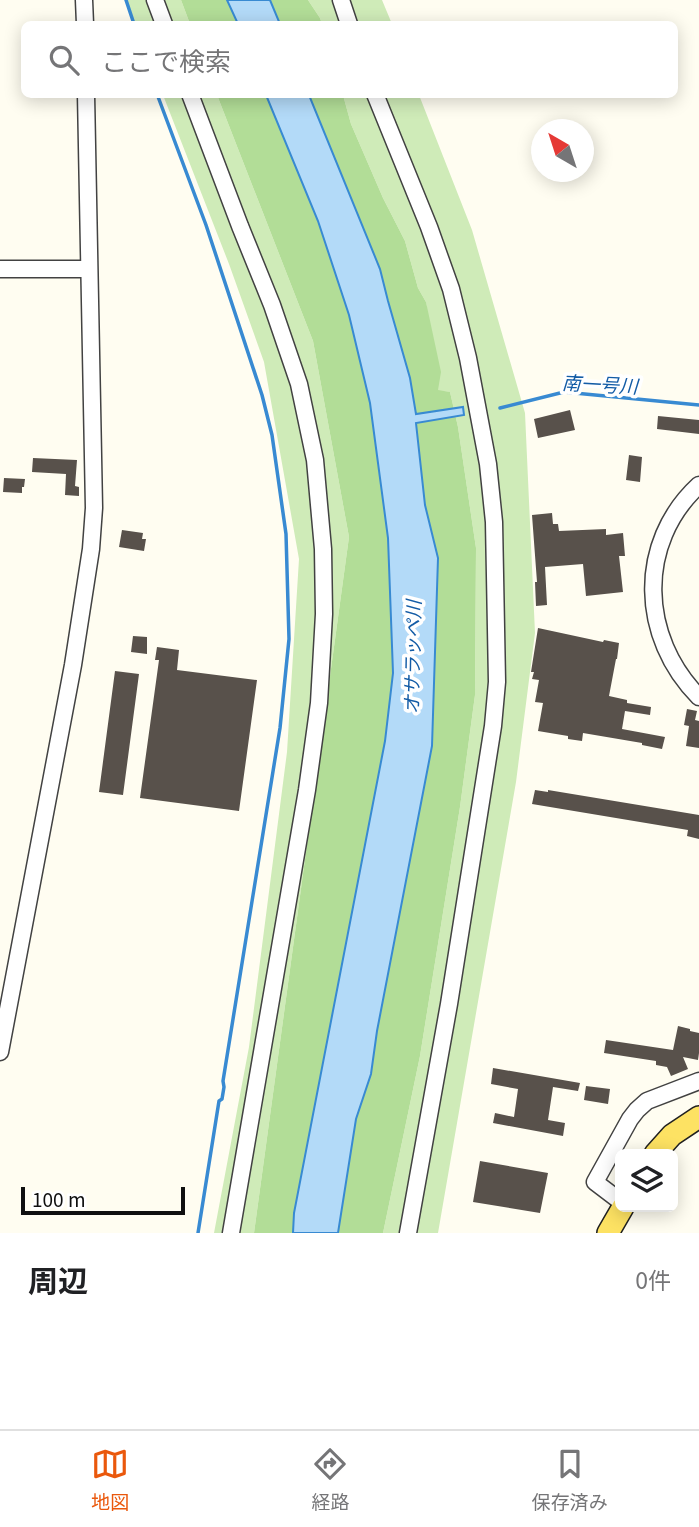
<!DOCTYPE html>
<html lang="ja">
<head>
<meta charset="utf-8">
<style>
	:root { --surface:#fff; --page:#f2f2f2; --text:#202124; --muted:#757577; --line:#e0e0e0; --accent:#ea580c }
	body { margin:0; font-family:Georgia,"Noto Sans JP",serif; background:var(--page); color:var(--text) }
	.controls { position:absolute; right:21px; bottom:21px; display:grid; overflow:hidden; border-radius:10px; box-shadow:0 4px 18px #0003 }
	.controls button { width:63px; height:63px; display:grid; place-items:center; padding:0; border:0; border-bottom:2px solid var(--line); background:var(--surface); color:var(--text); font:35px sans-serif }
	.compass { position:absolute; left:531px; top:119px; width:63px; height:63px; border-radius:50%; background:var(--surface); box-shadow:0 4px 18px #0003; rotate:321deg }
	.scale { position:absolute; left:21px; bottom:18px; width:164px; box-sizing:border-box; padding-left:7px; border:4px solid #0f0f0f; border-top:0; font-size:19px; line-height:24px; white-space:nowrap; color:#0f0f0f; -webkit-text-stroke:5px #fff; paint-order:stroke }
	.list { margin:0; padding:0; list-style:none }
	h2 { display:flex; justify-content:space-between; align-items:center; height:91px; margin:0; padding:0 28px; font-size:30px }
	h2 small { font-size:23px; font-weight:400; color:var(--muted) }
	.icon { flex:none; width:38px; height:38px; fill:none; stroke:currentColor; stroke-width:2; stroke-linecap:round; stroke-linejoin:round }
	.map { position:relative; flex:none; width:699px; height:1233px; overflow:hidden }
	.search { position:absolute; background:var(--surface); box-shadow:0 4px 18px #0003; left:21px; right:21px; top:21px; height:77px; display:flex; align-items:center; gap:18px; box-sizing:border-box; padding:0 24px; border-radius:10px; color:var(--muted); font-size:26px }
	.sheet { height:196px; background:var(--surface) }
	nav { display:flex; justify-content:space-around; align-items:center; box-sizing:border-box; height:98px; border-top:2px solid var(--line); background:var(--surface); font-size:19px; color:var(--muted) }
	nav a { display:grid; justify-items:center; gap:4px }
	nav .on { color:var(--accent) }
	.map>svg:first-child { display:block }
</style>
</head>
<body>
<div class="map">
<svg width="699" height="1233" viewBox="0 0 699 1233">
	<rect width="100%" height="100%" fill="#fffdf1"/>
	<path fill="#cfebb8" d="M126,0h55l9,24h-55z
		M308,0h74l10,24h-70l-2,-6z
		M163,95h54l96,246 36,196 -95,696h-40l35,-186 38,-295 12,-193 -35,-197 -35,-98z
		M343,95h76l53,135 53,183 10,220 -19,149 -78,451h-55l37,-177 40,-249 15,-112 1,-147 -18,-121 -8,-35 -13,-1 -11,-89 -8,-14 -13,-47 -22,-43 -32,-74z"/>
	<path fill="#b2dd97" d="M181,0h46l11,24h-48z
		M270,0h38l12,18 2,6h-42z
		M217,95h49l52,126 31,94 21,88 18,135 5,135 -8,68 -91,472 -1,20h-39l95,-696 -36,-196z
		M309,95h34l8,29 32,74 22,43 13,47 8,14 15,70 -3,18 12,2 8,35 18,121 -1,147 -15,112 -40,249 -37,177h-45l18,-114 15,-45 67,-516 -13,-53 -45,-236z"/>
	<path fill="#b3daf8" stroke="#388ad2" stroke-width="2" d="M227,0h43l10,24h-42z
		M266,95h43l71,174 8,32 22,77 6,36 47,-7 1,8 -48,8 9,82 13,53 -6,188 -55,285 -6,43 -15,45 -18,114h-45l1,-20 91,-472 8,-68 -5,-135 -18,-135 -21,-88 -31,-94z"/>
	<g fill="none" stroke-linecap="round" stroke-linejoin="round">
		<path stroke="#388ad2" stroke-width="3.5" d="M126,0l8,24
			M157,94l49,131 56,170 10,40 14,99 3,105 -9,89 -57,353 1,6 -2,12 -3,2 -21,132
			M500,408l64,-16 135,13"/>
	</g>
	<path fill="#58514b" d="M570,410l5,20 -37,8 -4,-19z
		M658,416l41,4v14l-42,-5z
		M629,455l13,2 -2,25 -14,-2z
		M33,458l44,2 -2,26 4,1v9l-14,-1 1,-21 -34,-2z
		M4,478l21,1 -1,8h-2v6l-19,-1z
		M552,513l1,11h5l1,7 47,-2v6l17,-2 2,23h-6l4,36 -37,4 -3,-32 -38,3 2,38 -11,1 -1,-24h2l-5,-67z
		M122,530l21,3 -1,6h4l-2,12 -25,-4z
		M538,628l65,14 1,-2 15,3 -2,16h-1l-7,37 18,4v3l24,4 -1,8 -25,-4 -3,18 43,8 -3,12 -20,-4v-2l-59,-10 -1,8 -14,-2v-3l-30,-5 5,-28 -8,-1 4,-22 -7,-1 2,-7h-3z
		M133,636l14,1v17l-16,-2z
		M157,647l22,3 -2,20 80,10 -18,131 -99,-13 19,-138h-4z
		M115,671l24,3 -16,121 -24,-3z
		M687,709l10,2 -2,9 4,1v27l-13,-2 3,-20 -5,-1z
		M535,790l13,2v-2l151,25v24l-12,-3 1,-6 -156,-26z
		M678,1026l12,3v2l9,2v20l-1,7 -15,-3 5,12 -17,7 -4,-9 -11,-2v-4l-52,-8 2,-13 67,10z
		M493,1068l87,15 -2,8 -25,-4 -5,33 17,3 -2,13 -70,-13 2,-10 19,4 4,-28 -27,-5z
		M586,1086l24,3 -2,15 -24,-4z
		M480,1161l68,12 -8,40 -67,-11z"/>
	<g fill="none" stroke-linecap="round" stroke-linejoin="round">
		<defs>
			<path id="minor" d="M84,0l1,24
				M155,0l9,24
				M341,0l8,24
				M190,94l50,132 32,79 27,79 16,76 8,89 1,65 -5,89 -12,87 -76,443
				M375,94l54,133 22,62 17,69 20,106 6,58 3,160 -4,44 -44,278 -41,229
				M0,269h89
				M699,485c-63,58 -59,153 0,212
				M0,1052l73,-387 18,-116 3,-41 -8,-414
				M620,1201l-25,-19 35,-63 7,-9 10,-9 52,-20"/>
			<path id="major" d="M655,1154l17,-19 27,-18
				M608,1233l15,-26"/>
		</defs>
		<use href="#minor" stroke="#424242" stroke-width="19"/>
		<use href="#major" stroke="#202020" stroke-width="24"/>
		<use href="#minor" stroke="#fff" stroke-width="16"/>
		<use href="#major" stroke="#fde263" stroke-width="21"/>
	</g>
	<g text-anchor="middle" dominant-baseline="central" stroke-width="7" stroke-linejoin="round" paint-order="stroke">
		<g font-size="19" font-style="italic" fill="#135ca6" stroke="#fff">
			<text transform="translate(600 383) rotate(3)">南一号川</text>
			<text transform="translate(411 657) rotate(-89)">オサラッペ川</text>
		</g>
	</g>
</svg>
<div class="controls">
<button><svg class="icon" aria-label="layers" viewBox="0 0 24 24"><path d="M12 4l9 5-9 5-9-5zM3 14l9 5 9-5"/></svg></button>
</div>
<svg class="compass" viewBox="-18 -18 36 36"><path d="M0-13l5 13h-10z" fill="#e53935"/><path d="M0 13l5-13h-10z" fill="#757577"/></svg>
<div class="scale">100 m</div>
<div class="search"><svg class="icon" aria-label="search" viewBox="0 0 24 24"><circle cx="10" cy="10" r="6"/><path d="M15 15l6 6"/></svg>ここで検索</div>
</div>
<section class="sheet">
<h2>周辺<small>0件</small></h2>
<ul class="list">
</ul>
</section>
<nav>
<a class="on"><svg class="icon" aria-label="map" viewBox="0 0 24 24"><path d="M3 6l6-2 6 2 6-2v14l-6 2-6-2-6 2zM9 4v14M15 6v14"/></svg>地図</a>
<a><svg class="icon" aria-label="directions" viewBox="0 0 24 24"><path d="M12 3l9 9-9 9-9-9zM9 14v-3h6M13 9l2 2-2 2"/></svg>経路</a>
<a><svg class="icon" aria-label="saved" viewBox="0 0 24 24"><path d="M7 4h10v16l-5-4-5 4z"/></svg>保存済み</a>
</nav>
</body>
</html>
